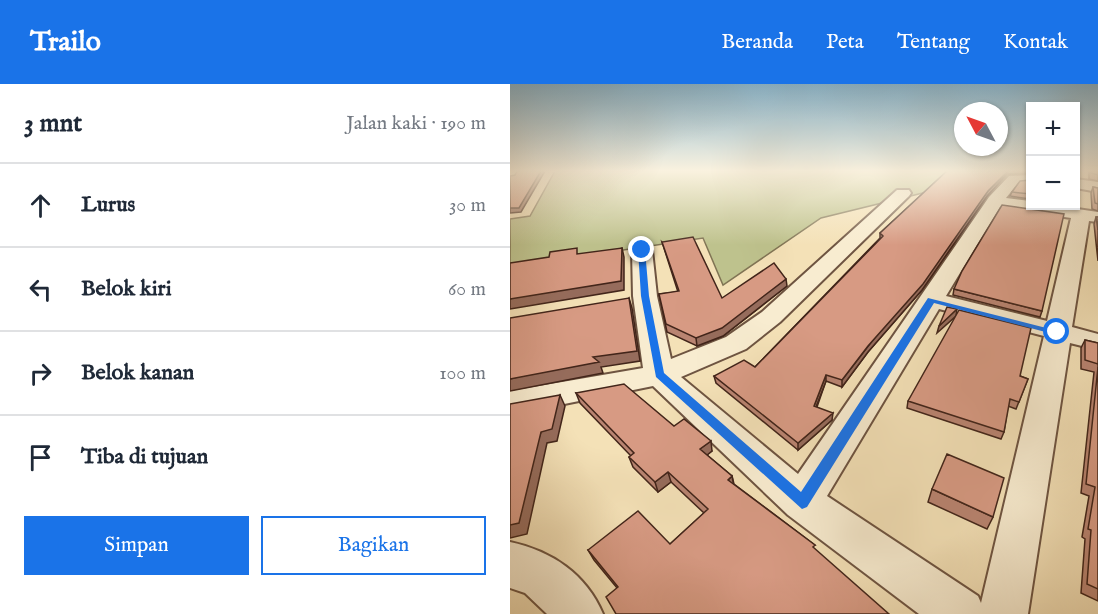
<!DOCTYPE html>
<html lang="id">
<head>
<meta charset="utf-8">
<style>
	:root { --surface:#fff; --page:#f6f6f7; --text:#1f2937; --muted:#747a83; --line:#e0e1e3; --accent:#1a73e8 }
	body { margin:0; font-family:"IM FELL English",serif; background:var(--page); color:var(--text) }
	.controls { position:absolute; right:18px; top:18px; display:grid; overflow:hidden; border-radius:0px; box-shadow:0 2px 4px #0004 }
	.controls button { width:54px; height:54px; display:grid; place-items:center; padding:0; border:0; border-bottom:2px solid var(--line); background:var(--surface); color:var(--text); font:30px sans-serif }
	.compass { position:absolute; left:444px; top:18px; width:54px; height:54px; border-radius:50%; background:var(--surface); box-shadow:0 2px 4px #0004; rotate:311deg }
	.stop { position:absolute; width:18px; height:18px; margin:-14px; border:4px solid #1a73e8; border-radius:50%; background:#fff }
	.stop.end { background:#1a73e8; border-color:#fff; box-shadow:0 2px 6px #0008 }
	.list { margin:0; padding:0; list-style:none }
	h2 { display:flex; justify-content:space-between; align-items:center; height:78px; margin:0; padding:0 24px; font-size:26px }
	h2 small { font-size:20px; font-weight:400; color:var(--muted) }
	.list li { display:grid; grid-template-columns:39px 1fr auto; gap:18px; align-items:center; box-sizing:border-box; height:84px; padding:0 24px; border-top:2px solid var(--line) }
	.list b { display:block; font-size:22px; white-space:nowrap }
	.list em { font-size:20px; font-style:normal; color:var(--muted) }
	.actions { display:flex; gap:12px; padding:18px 24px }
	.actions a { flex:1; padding:14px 0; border:2px solid var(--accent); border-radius:0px; text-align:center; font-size:21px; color:var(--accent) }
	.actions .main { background:var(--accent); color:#fff }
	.icon { flex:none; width:33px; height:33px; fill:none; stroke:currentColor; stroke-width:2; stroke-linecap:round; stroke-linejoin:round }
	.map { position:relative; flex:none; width:588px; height:530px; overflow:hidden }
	header { display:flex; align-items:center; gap:36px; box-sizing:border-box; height:84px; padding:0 30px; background:var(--accent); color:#fff }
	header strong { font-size:28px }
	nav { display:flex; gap:33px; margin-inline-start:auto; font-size:21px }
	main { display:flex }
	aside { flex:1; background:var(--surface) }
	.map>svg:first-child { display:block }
</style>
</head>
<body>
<header>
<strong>Trailo</strong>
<nav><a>Beranda</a><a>Peta</a><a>Tentang</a><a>Kontak</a></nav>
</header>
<main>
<aside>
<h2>3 mnt<small>Jalan kaki · 190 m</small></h2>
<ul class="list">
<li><svg class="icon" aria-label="ahead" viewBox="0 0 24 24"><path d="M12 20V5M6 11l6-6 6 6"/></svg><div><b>Lurus</b></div><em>30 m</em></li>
<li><svg class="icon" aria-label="left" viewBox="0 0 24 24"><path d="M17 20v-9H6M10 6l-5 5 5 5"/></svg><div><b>Belok kiri</b></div><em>60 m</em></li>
<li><svg class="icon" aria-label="right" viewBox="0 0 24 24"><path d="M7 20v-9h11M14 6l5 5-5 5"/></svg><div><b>Belok kanan</b></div><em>100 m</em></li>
<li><svg class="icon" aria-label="arrive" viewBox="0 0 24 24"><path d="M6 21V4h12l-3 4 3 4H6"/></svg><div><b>Tiba di tujuan</b></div></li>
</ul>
<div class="actions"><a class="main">Simpan</a><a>Bagikan</a></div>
</aside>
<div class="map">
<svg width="588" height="530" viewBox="0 0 588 530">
	<rect width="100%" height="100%" fill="#f4e1b7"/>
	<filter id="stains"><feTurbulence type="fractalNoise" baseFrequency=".00333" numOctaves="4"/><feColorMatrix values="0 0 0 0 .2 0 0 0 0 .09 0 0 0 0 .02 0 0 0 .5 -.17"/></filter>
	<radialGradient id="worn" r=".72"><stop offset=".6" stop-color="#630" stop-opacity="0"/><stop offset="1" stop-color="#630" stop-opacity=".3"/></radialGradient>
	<path fill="#bec28d" stroke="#807454" stroke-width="1.5" d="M45,87h405l-13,16 -126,31 -98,67 -20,-47 -193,29v-48l20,-3z"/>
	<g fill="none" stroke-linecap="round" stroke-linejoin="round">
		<defs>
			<path id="minor" d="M0,87h10l-5,7 -5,1z
				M520,91v8h-12l-12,15 24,3v5h27l41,6v10l-9,-1 -17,106 26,7v16l-28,-7 -42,271h-109l-131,-99 -135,-129 -143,29v-24l133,-23 -10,-72 -1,-46 3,-4h14l3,4 5,46 14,63 55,-22 36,-25 135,-122h12l2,3 -2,3 -129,126 -34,27 -65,28 117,97 191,-277 20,-21zM490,123l71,11 -24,103 -101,-25zM429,225l105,27 -63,267 -3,-7 -151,-100z
				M566,95l22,3v10l-22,-4z
				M0,458c42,9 76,32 93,72h-56l-22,-21 -15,-5z"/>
		</defs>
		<use href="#minor" stroke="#6e5441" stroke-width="4"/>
		<use href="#minor" fill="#f8ecd0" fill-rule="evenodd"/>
	</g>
	<path fill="#b98471" stroke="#42251a" stroke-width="1.5" d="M437,87h83v2l-23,1 -20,22 -65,94 -54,62 -26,35 -16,-6 -9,26 15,13 -34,30 -82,-67 -2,-7 41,-9 125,-129v-5z
		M579,87h9v10l-9,-2z
		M520,96v19l-20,-3 2,-4z
		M583,103l5,1v23l-6,-2 -1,-16z
		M586,133h2v44l-4,-37z
		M152,158l60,56 65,-12 -64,50 -26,10 -30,-14 -8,-38 19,-2z
		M444,205l88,22 -2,6 -87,-22z
		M575,256l13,3v258l-17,-8 4,-54 -3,-2 7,-41 -8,-3 13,-121 -13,-3v-21z
		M510,292l8,3 -12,30 -8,-3 -4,26 -3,7 -94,-31 1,-7z
		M66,309l98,33 38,25 -5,4 25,21 2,8 81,61 -198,43 -23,-28 -6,-10 82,-6 34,-31 -33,-31 -13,10 -25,-25 -4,-10 2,-1 -51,-53z
		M422,405l61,28 -6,12 -59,-27z"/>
	<path fill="#966c5c" stroke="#42251a" stroke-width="1.5" d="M31,87h4l-24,41 -11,1v-5z
		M498,87h22v2l-23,1 -20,22 -65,94 -54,62 -26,35v-7l146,-189z
		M112,164l2,9v33l-114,19v-10z
		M276,195l1,7 -64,50 -26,10 -1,-8z
		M119,214l3,10 8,53 -39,6 2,6 -93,18v-12l83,-22z
		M447,225l-1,7 -19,17 2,-7z
		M316,291v6l-12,31v-6z
		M50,311l5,11 -8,35 -10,2 -20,91 -17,4v-13l31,-93z
		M323,329l-1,7 -34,30v-7z
		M201,357l1,10 -10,8 -2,-10z
		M158,388l3,10 -13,10 -3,-10z
		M222,392l2,11 -6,-7z"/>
	<path fill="#d79a83" stroke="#42251a" stroke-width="1.5" d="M7,87h24l-22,37h-9v-32l5,-1z
		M437,87h61l-20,20 -65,93 -55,62 -26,34 -16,-5 -12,31 19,7 -35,30 -84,-67 30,-16 11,7 128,-131 -3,-3z
		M581,87h7v4l-7,-2z
		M520,96v14l-18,-2 8,-11z
		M583,103l5,1v16l-3,-1z
		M492,121l62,9 -22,97 -88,-22 8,-18z
		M586,133h2v13z
		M183,153l29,61 52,-35 12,16 -64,49 -26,10 -30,-14 -7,-30 20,-3 -17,-49z
		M67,164v6l45,-6 -1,33 -111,18v-36l39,-6 1,-5z
		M119,214l8,53 -44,6 6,5 -89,17v-61z
		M437,223l10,2 -18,17z
		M449,226l72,18 -11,48 8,3 -9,23 -9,-3 -6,33 -96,-31z
		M575,256l13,3v21l-13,-4z
		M588,283v222l-11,-5 4,-54 -3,-1 7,-42 -9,-3z
		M114,300l50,42 10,-7 27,22 -11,8 32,27 -4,4 87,65 -2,2 76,67h-273l-10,-17 12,-10 -30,-37 50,-39 32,33 38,-35 -40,-37 -13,10 -26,-25 5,-4 -58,-60z
		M50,311l-8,34 -11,3 -22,91 -9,2v-121z
		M437,370l57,24 -11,39 -61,-28z"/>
	<linearGradient id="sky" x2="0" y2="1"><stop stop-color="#89b8d2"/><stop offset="0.54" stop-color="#faf2df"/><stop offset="1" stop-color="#faf2df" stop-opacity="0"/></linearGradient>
	<rect width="588" height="161" fill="url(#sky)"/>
	<path fill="#1a73e8" d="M132,164l3,2 4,46 15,77 137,119 127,-194 134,34 -5,3 -123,-32 -127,204 -5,2 -146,-132 -15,-81 -3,-46z"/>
	<rect width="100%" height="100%" filter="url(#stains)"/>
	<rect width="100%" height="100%" fill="url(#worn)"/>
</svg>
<div class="controls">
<button>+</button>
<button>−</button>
</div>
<svg class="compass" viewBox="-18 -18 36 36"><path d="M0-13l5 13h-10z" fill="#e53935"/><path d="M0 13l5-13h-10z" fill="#747a83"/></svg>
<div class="stop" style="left:547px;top:248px"></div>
<div class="stop end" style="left:132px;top:166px"></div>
</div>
</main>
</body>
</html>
